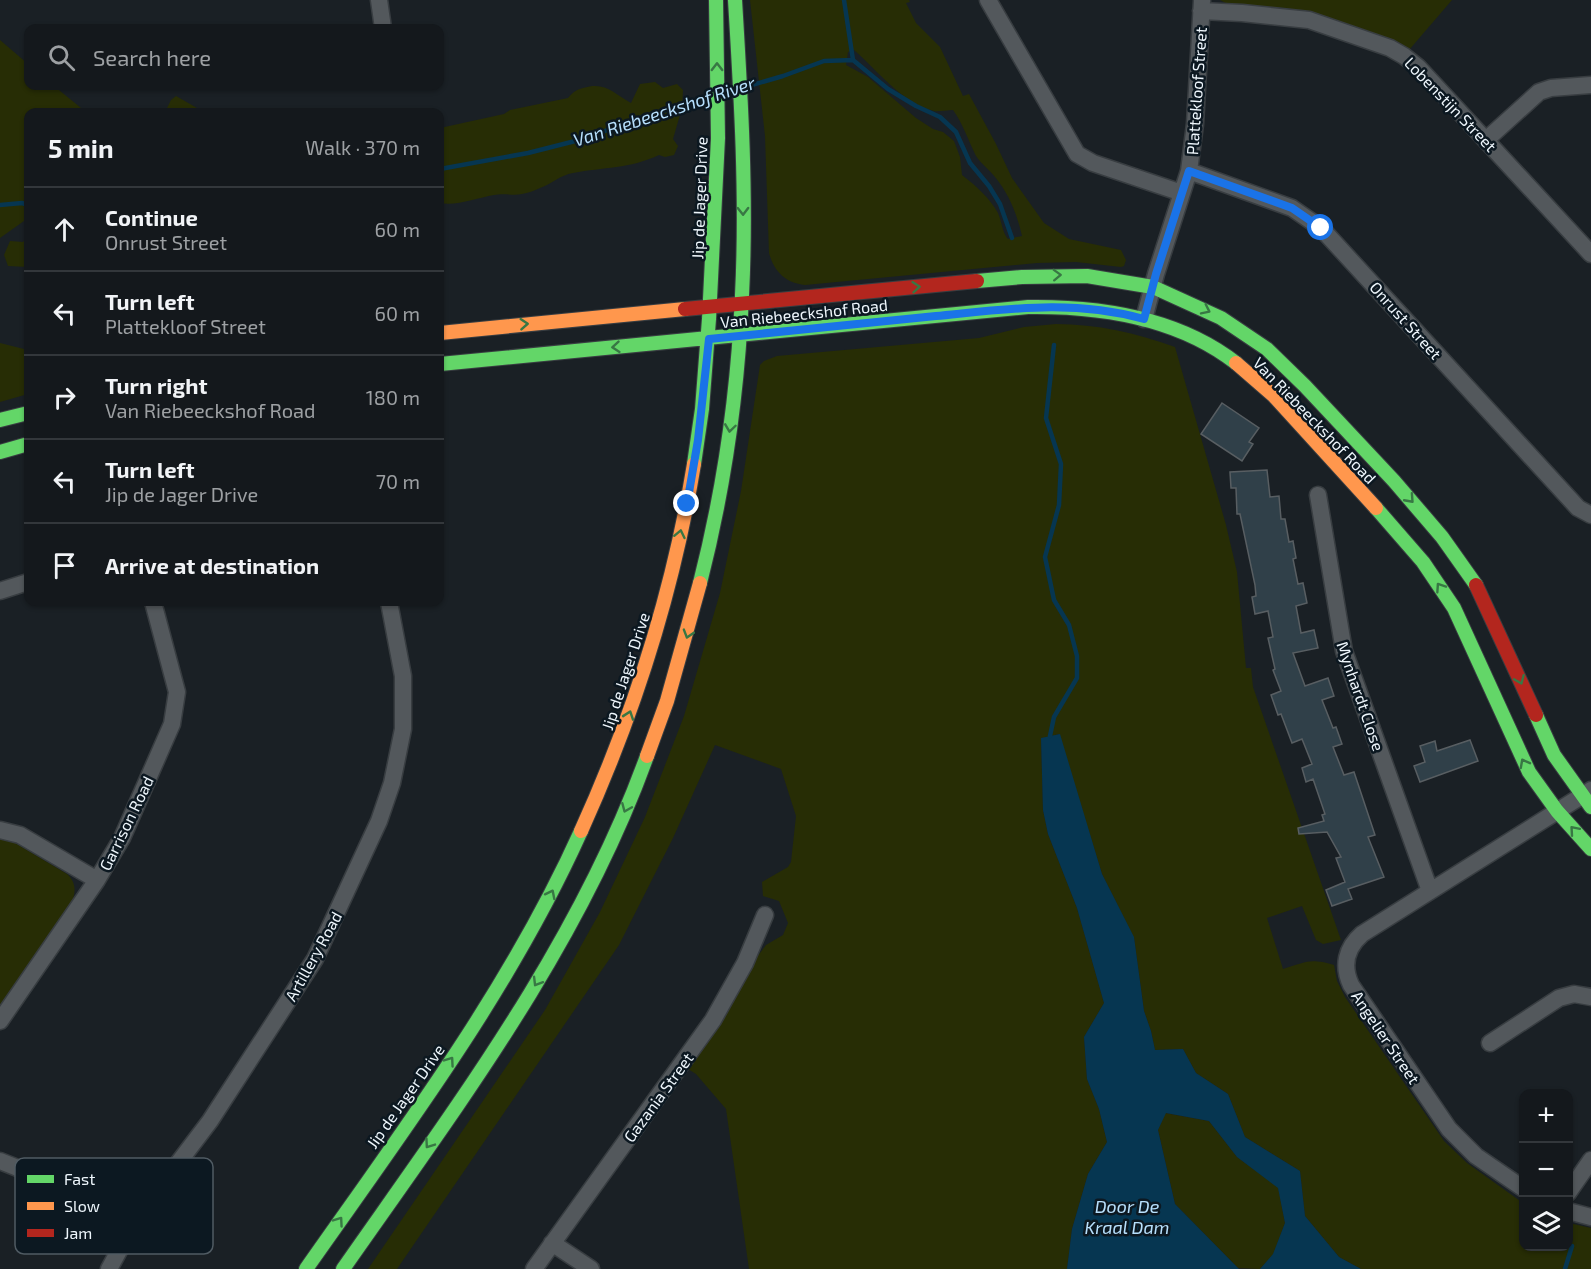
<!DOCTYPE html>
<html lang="en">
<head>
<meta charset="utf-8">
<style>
	:root { --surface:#14181c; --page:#212529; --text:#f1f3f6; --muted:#9da0a3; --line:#33373b }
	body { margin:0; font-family:"Exo 2",sans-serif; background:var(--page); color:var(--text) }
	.controls { position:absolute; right:18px; bottom:18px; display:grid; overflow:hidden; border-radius:12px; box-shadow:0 2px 4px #0004 }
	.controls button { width:54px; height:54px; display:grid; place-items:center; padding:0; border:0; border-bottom:2px solid var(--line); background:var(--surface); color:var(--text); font:30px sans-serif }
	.stop { position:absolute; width:18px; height:18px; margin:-14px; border:4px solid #1a73e8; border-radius:50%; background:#fff }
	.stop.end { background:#1a73e8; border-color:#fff; box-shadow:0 2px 6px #0008 }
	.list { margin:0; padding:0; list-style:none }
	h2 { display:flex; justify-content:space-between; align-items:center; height:78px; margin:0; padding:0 24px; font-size:26px }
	h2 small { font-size:20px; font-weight:400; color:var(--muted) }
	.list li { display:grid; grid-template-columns:39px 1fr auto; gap:18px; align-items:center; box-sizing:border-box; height:84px; padding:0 24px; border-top:2px solid var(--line) }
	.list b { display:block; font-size:22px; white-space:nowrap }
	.list p { margin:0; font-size:20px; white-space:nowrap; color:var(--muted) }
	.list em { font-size:20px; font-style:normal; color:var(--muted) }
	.icon { flex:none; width:33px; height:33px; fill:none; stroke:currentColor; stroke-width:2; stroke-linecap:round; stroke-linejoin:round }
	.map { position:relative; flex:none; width:1591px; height:1269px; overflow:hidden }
	.search { position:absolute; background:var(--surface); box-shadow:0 2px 4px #0004; left:24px; top:24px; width:420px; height:66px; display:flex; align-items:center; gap:15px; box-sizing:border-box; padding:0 21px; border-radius:12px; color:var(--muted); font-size:22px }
	.panel { position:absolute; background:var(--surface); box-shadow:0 2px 4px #0004; left:24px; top:108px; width:420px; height:498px; border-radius:12px }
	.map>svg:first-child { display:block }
</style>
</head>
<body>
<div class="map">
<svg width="1591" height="1269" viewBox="0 0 1591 1269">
	<rect width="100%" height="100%" fill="#1a2025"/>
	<path fill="#272d05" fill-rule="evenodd" d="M750,0h159l1,2 -4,1 10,20 24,24 23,49 6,-2 27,50 16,34 32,45 25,16 52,11 5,10 -2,6 -3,1 -45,-5 -39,1 -232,22c-19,-2 -31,-13 -36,-32l-4,-117zM854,50c22,19 49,54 80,61 5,1 13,-1 19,-1 10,14 15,30 23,46 5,8 13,13 19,21 14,17 22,37 27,59l-14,3c-6,-7 -6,-17 -10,-26 -8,-15 -23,-28 -36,-38l-2,-18 -6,-16 -11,-9 -10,-3 -17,-11 -48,-41 -22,-12 2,-13z
		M1220,0h232l-43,50c-37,-14 -87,-38 -125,-42 -19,-2 -47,3 -64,-8z
		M0,40l28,24v22h26l32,26h-58v115l-4,-6 -24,17z
		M655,82l8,6 14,-4 6,6 -1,18 -9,31 5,7 -4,9 -9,2 -6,-2c-30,14 -55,12 -86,18 -13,2 -21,11 -33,15 -6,3 -12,5 -18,6 -9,2 -19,-1 -28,1 -17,3 -37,11 -54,8v-75l64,-14 6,-4 58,-12c5,-6 8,-8 15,-10 22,-7 30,5 48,15l9,-19z
		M176,96l28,16h-47l9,-2 5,-10z
		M28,235v32l-20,-1 -4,-11 6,-14 13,1z
		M1056,324c41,0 80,9 119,23l51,178 11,47 9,96h5l2,19 88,253 -18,4 -7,-4 -14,-34 -35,12 16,51c24,-7 26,-11 51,-4l3,16 8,16 99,144 23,22 56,40 1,43h44l1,-23 22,5v41h-230l-22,-12 -34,-41 -5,-45 -55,-34 -17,-43 -32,-21 -13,-24 -28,1 -4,-19 -7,-20 -10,-73 -32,-64 -43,-140 -18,5 2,71 5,24 29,74 27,95 -20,34 3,42 12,30 8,33 -19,32 -16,55 -5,40h-318l-23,-160 -30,-35 -8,-5 52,-79 17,-33 9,-12 17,-10 5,-12 -9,-22 -16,-5 -1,-14 26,-15 3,-5 5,-46 -15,-47 -66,-24 -42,93 -54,107 -222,324h-29l177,-259 55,-98 45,-95 39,-101 36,-123 21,-102 19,-126 4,-4 13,-5 202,-18 45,-11z
		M0,343l28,7v44l-28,8z
		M0,839l15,4 52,31c9,8 9,17 5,28l-72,103z
		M1165,1113l44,8 28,36 41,30 7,36 -12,32 -13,14 -22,-1 -63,-64 -17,-74z"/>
	<path fill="#063651" d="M1060,734l42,140 32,63 10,74 7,20 4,19 28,-1 13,24 32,21 17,43 55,34 5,45 34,41 22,12h-101l13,-15 12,-31 -7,-35 -41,-31 -28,-36 -43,-8 -8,17 17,74 64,65h-172l5,-40 16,-55 19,-32 -8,-33 -12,-30 -3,-42 20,-34 -27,-95 -29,-74 -5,-24 -2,-72z"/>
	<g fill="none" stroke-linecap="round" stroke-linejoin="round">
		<path stroke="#063651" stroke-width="4.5" d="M844,0l9,60 35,29 28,17 24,11 16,15 14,31 19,23 11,18 12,34
			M745,87l38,-11 41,-15 29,-1
			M440,169l88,-16 63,-16 30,-13 90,-28
			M0,205l22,-2 6,2
			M1050,736l4,-19 23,-39v-22l-8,-31 -15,-25 -9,-43 14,-52 2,-41 -15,-46 8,-73
			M1565,1269l7,-23"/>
	</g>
	<path fill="#304049" stroke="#585e62" stroke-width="1.5" d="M1222,403l37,25 -10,14 4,2 -11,17 -41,-27z
		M1267,470l3,27 9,-1 2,23h4l4,23 4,-1 3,17 -3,1 5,25 5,-1 4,20 -11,3 5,27 13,-3 4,18 -25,5 12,33 23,-8 6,18 -12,4 11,28 3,-1 6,17 -9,3 11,28 10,-3 21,63 -7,2 16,40 -36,12 4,10 -20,7 -6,-16 19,-8 -9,-24 5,-1 -14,-25 -28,2 -1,-6 26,-7 -2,-6 3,-1 -12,-35 -7,3 -4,-14 10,-4 -10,-25 -10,4 -11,-29 -3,1 -7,-20 10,-4 -8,-21 2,-1 -7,-31 5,-1 -5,-26 -13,3 -3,-17 4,-1 -1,-11 -15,-71h-3l-1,-26h-5l-1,-16z
		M1470,740l8,21 -58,21 -6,-16 11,-4 -5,-16 15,-5 2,10z"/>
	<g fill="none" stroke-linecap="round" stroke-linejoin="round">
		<defs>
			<path id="street" d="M379,0l4,28
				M988,0l89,154 16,9 89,30
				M1201,11l41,2 67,7 81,28 14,8 14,11 173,187
				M1486,140l53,-48 12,-4 40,-3
				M1189,171l103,37 29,20 257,280 13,7
				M1144,319l12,-45 33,-103 6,-47 7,-123
				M1318,495l26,156 86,240
				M0,591l28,-9
				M0,830l20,5 77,45
				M0,1021l97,-141 25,-42 50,-114 5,-32 -24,-90
				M1490,1043l69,-45 15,-4 17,3
				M0,1161l138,55
				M1524,1189l-48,-33 -27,-27 -98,-144c-9,-19 -5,-37 11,-51l229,-144
				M1568,1193l23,-33
				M1568,1211l23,6
				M552,1243l39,26
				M109,1269l29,-53 72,-95 105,-162 64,-138 13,-38 11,-54v-53l-14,-74
				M534,1269l179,-249 32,-57 20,-48"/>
			<path id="fast" d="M977,281l45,-4 65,-1 66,11 68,31 46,31 38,37 89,95 48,56 34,48
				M440,364l588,-57c72,-1 149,10 208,56
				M0,420l28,-7
				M0,452l28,-8
				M694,464l8,-55 7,-90 9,-181 -2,-138
				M1376,508l47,54 31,46 75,164 28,39 34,38
				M700,583c24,-94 38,-191 42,-288 5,-98 -1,-197 -7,-295
				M1536,715l18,40 37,52
				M306,1269c99,-141 204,-280 275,-438
				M343,1269c114,-163 236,-324 304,-513"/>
			<path id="slow" d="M440,333l245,-24
				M1236,363l38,33 102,112
				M647,756l20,-55 33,-118
				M581,831c53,-117 92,-239 113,-367"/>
			<path id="jam" d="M685,309l292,-28
				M1476,585l60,130"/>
		</defs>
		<use href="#street" stroke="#383d41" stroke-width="19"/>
		<use href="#fast" stroke="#383d41" stroke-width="16"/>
		<use href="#slow" stroke="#383d41" stroke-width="16"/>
		<use href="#jam" stroke="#383d41" stroke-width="16"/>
		<use href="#street" stroke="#53585c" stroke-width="16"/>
		<use href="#fast" stroke="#63d668" stroke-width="14"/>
		<use href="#slow" stroke="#ff974d" stroke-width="14"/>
		<use href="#jam" stroke="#b3261e" stroke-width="14"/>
	</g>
	<defs><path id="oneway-chevron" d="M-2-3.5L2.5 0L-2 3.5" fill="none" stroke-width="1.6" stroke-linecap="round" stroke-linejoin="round" transform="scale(1.5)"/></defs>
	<g stroke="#387744">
		<use href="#oneway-chevron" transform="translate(717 67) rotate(-90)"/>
		<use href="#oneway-chevron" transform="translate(743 211) rotate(89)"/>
		<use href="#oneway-chevron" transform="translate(1057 275) rotate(-2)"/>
		<use href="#oneway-chevron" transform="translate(916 287) rotate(-5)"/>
		<use href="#oneway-chevron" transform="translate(1206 310) rotate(26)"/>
		<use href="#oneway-chevron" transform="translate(524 324) rotate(-4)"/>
		<use href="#oneway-chevron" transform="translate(616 347) rotate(175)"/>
		<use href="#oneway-chevron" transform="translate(730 428) rotate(98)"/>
		<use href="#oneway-chevron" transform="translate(1410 499) rotate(48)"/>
		<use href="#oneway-chevron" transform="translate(680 534) rotate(-78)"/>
		<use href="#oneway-chevron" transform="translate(1440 587) rotate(-124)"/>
		<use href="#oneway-chevron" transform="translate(688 634) rotate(107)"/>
		<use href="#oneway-chevron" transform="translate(1520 680) rotate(67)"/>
		<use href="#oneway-chevron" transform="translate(629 715) rotate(-71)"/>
		<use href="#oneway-chevron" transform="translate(1524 763) rotate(-118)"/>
		<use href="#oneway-chevron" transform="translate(626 808) rotate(113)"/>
		<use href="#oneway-chevron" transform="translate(1574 830) rotate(-131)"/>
		<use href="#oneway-chevron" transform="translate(551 894) rotate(-63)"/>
		<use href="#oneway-chevron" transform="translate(537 982) rotate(121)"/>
		<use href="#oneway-chevron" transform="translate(450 1061) rotate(-55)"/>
		<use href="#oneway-chevron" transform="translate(429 1144) rotate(125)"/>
		<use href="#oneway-chevron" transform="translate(339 1221) rotate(-55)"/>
	</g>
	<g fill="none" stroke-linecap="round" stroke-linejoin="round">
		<path stroke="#1a73e8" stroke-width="8" d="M687,504l11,-64 11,-101c76,-7 151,-16 227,-23 72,-7 137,-17 208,3l12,-45 33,-103 103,37 29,20"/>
	</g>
	<g text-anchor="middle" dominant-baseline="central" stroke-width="5" stroke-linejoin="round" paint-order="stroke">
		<g font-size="16" fill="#eef6fc" stroke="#0c1821">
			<text transform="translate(1196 91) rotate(-86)">Plattekloof Street</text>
			<text transform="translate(1451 104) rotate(46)">Lobenstijn Street</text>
			<text transform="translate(699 198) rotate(-88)">Jip de Jager Drive</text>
			<text transform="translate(804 313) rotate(-6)">Van Riebeeckshof Road</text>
			<text transform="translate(1406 320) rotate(48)">Onrust Street</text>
			<text transform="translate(1315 420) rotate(46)">Van Riebeeckshof Road</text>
			<text transform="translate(625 671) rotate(-72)">Jip de Jager Drive</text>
			<text transform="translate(1361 696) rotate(71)">Mynhardt Close</text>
			<text transform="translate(126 823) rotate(-64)">Garrison Road</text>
			<text transform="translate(313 956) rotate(-61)">Artillery Road</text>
			<text transform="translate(1386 1037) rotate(56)">Angelier Street</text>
			<text transform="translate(405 1096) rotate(-55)">Jip de Jager Drive</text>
			<text transform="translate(658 1097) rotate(-54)">Gazania Street</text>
		</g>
		<g font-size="18" font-style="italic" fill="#b7e0fd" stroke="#0c1821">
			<text transform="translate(664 111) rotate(-18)">Van Riebeeckshof River</text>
			<text x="1127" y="1206">Door De<tspan x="1127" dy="21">Kraal Dam</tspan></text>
		</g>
	</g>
	<rect x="15" y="1158" width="198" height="96" rx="9" fill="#0c1821" stroke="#505b63" stroke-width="1.5"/>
	<rect x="27" y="1175" width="27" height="8" fill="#63d668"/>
	<rect x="27" y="1202" width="27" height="8" fill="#ff974d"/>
	<rect x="27" y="1229" width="27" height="8" fill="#b3261e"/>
	<g font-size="16" fill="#eef6fc">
		<text x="64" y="1185">Fast</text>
		<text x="64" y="1212">Slow</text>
		<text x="64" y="1239">Jam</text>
	</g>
</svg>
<div class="controls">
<button>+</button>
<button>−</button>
<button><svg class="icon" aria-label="layers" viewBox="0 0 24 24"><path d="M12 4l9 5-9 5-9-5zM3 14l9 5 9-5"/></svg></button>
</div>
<div class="stop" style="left:1321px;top:228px"></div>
<div class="stop end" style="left:687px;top:504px"></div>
<div class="search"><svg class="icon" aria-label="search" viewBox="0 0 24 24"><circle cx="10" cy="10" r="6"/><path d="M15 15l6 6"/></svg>Search here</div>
<section class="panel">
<h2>5 min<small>Walk · 370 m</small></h2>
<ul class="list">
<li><svg class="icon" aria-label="ahead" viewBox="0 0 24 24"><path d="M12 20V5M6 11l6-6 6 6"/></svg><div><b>Continue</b><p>Onrust Street</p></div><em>60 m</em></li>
<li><svg class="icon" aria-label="left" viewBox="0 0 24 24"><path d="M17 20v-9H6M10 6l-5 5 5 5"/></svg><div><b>Turn left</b><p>Plattekloof Street</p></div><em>60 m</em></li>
<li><svg class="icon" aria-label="right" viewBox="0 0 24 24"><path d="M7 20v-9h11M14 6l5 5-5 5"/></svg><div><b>Turn right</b><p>Van Riebeeckshof Road</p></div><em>180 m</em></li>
<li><svg class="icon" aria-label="left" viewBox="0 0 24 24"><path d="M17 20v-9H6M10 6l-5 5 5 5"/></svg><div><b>Turn left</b><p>Jip de Jager Drive</p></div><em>70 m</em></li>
<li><svg class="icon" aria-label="arrive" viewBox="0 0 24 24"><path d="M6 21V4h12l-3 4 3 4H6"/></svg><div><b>Arrive at destination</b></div></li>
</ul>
</section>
</div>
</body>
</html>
